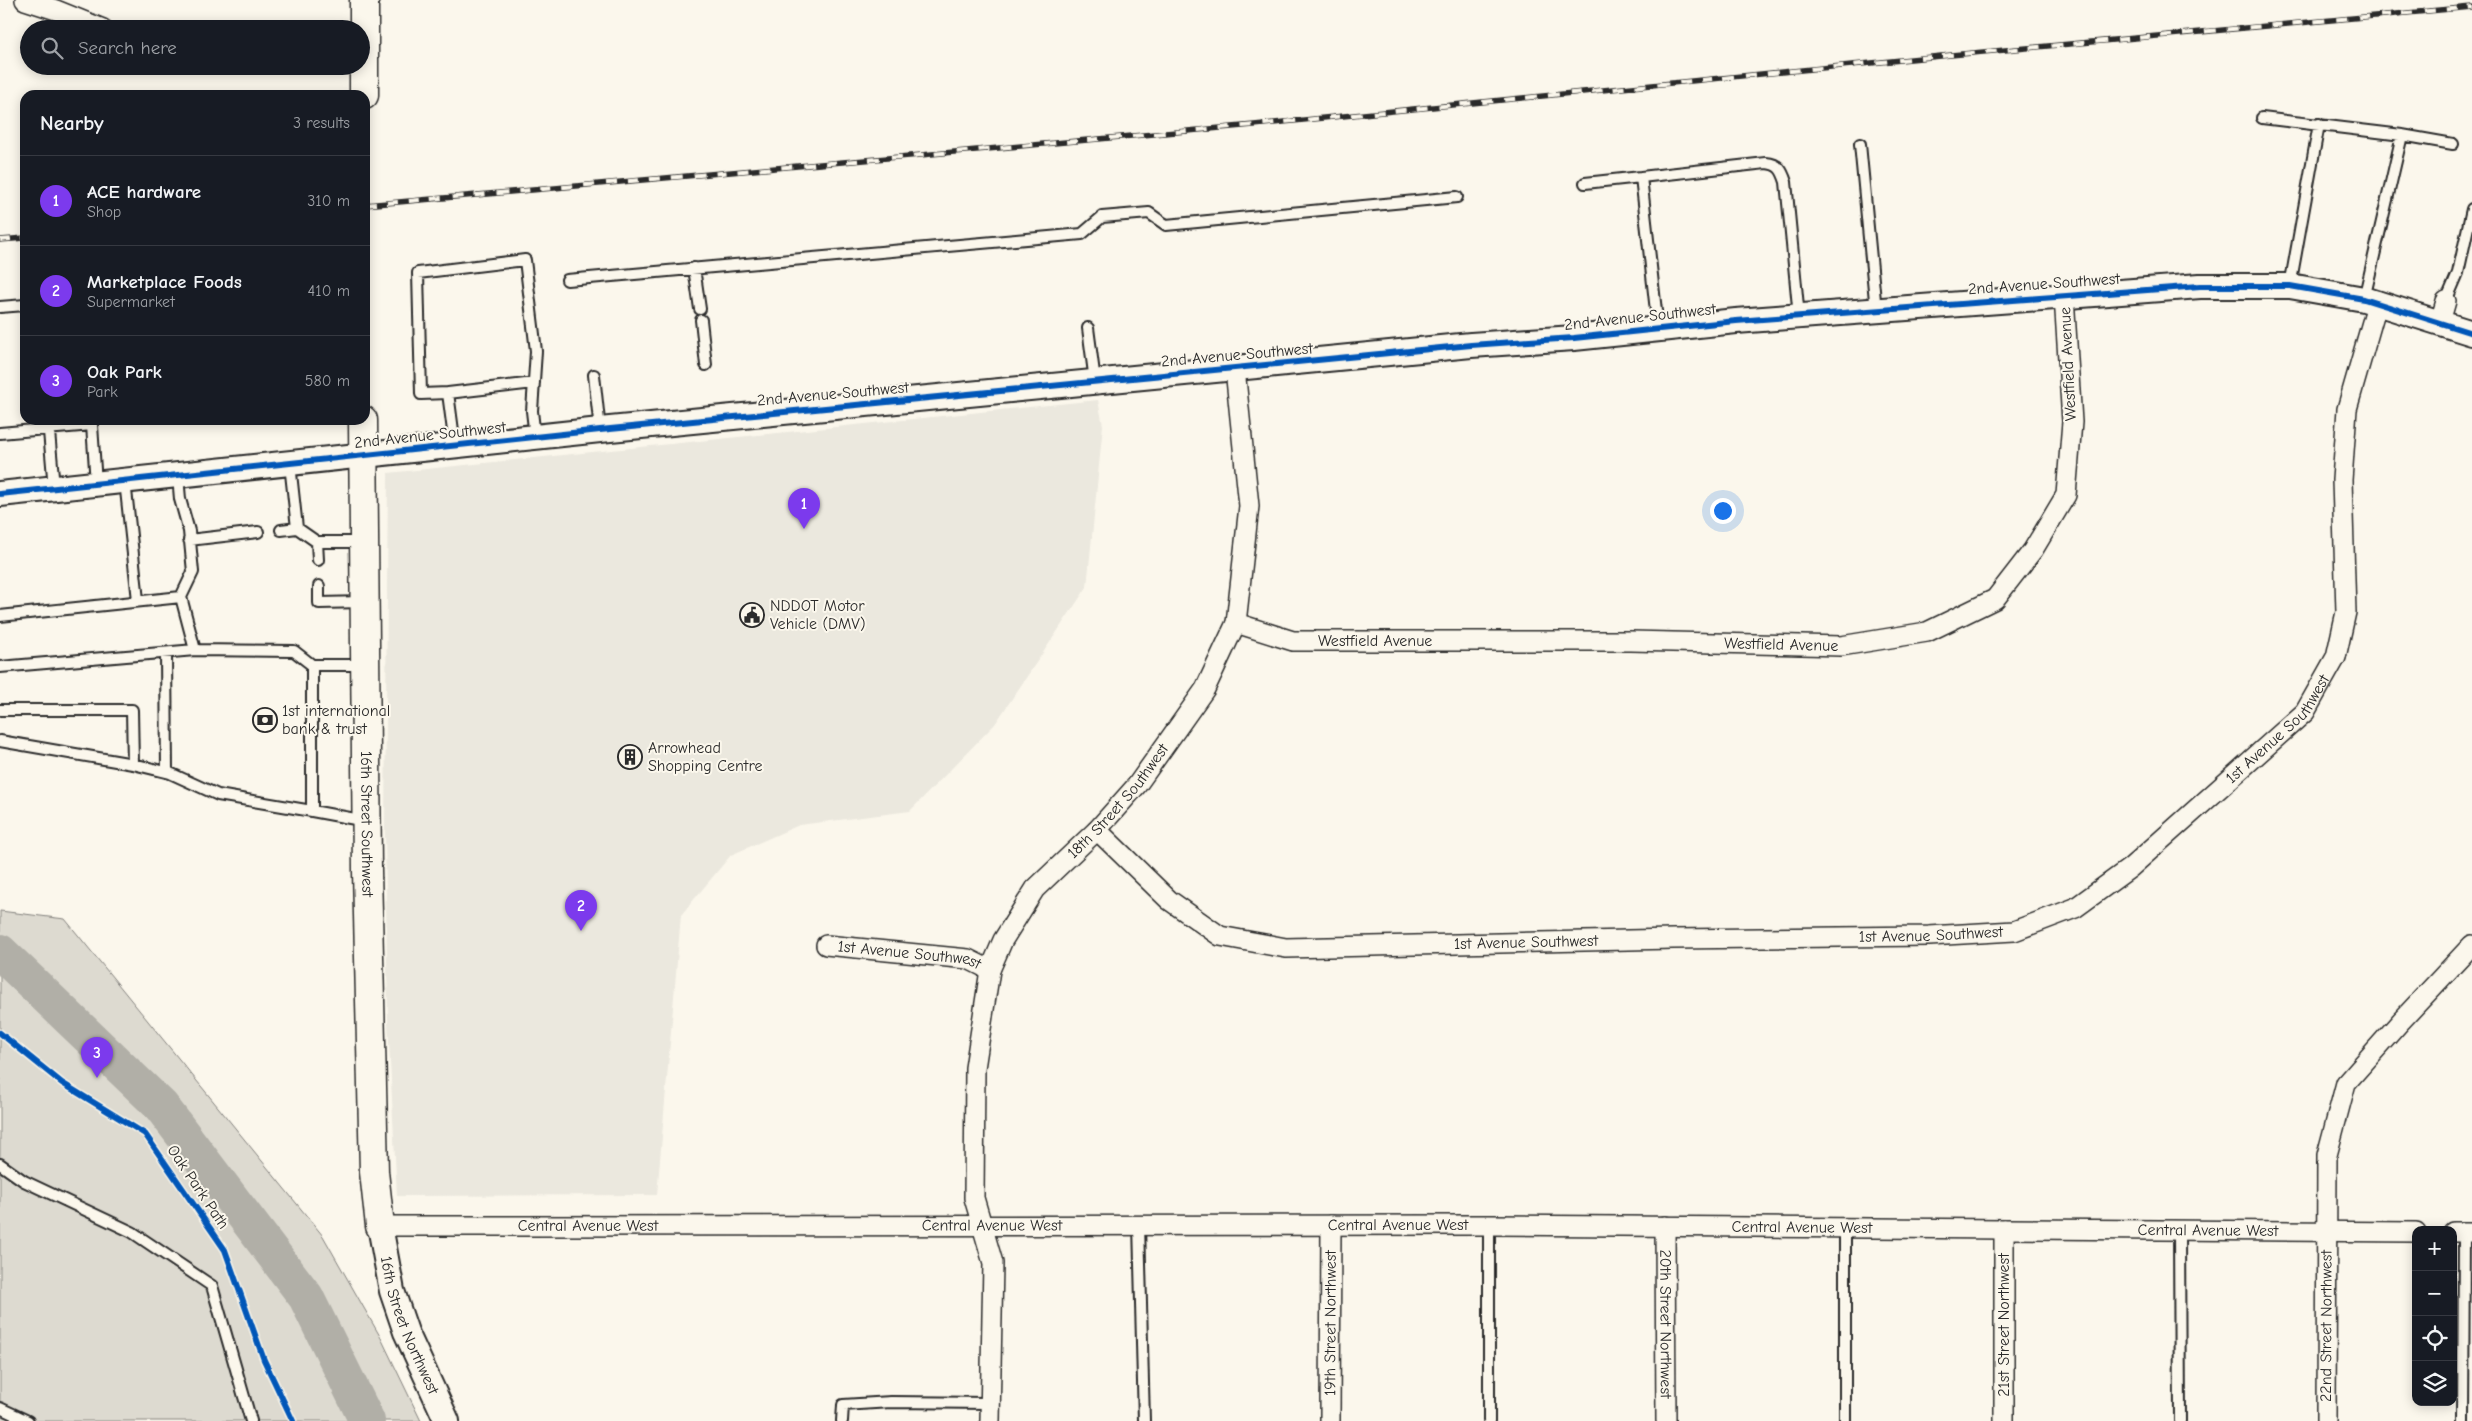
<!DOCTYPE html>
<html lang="en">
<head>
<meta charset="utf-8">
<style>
	:root { --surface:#171b24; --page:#20242c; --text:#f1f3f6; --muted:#9ea1a6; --line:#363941; --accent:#7c3aed }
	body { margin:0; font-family:"Comic Neue",sans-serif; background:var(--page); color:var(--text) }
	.controls { position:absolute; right:15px; bottom:15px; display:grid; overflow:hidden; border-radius:10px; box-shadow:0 2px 12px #0003 }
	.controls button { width:45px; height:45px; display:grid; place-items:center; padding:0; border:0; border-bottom:1px solid var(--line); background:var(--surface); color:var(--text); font:25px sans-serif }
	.you { position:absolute; left:1722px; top:510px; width:18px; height:18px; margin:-12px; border:4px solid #fff; border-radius:50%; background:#1a73e8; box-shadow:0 0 0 8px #1a73e833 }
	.badge { display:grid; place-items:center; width:32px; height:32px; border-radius:50%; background:var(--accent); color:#fff; font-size:16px; font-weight:700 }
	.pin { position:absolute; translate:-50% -41px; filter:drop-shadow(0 1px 2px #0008) }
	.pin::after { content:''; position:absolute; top:26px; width:18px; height:15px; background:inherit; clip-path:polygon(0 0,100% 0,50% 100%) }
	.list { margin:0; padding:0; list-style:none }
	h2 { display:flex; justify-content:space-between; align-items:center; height:65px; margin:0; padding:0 20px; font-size:21px }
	h2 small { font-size:16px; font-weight:400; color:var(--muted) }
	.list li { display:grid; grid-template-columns:32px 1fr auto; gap:15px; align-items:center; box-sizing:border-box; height:90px; padding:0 20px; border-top:1px solid var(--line) }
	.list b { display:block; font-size:19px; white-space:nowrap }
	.list p { margin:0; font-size:16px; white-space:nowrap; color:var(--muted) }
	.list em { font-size:16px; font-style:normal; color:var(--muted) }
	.icon { flex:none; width:28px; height:28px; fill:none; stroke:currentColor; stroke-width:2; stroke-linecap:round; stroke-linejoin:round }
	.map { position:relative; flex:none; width:2472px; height:1421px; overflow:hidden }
	.search { position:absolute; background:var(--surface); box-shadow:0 2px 12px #0003; left:20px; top:20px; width:350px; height:55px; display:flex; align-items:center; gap:12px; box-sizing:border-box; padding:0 18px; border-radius:28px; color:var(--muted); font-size:19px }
	.panel { position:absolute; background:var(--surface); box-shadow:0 2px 12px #0003; left:20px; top:90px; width:350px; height:335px; border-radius:15px }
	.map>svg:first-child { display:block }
</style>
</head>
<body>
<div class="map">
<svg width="2472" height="1421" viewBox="0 0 2472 1421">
	<rect width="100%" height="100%" fill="#fbf7ec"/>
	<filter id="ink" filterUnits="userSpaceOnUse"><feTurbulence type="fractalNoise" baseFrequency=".02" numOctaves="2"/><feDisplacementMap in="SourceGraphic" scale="10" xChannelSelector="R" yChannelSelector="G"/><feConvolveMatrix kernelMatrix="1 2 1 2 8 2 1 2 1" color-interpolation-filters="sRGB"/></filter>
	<g filter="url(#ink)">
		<path fill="#ebe8de" d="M1098,400l5,25 -16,162 -92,137 -85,87 -111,14 -68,30 -50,60 -24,280 -260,1 -9,-174 -3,-191 3,-358z"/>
		<path fill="#dddad0" stroke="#84827e" d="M0,911l65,8 258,317 58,102 40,83h-421z"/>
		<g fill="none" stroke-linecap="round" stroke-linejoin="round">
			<path stroke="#b1afa7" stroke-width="36" d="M0,952l161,154 145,191 61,124"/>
			<defs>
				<path id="service" d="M2262,118l140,17 51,9
					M1860,144l16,167
					M1585,183l56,-6
					M694,268l6,41
					M567,280l515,-46 20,-17 47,-4 17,12 291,-28
					M2290,286l29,-162
					M2364,299l38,-164
					M2446,301l12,-28 14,-64
					M0,307l25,-2
					M701,320l5,45
					M1088,328l7,53
					M1658,329l-17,-152 125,-14c13,1 16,7 20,19l13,135
					M594,375l6,55
					M448,393l86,-10
					M48,420l6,68
					M0,433l92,-8 4,59
					M455,446l-7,-53 -27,1 -3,-121 107,-13 11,91 -4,60 3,26
					M178,476l2,23 9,32 4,41 -12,25
					M125,481l13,119
					M297,528l20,14h47
					M281,530l16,-2 -7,-64
					M189,540l69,-8
					M317,542l1,18
					M319,586v17l45,-1
					M0,616l181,-19 14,53
					M166,653l1,119
					M312,665h52
					M0,667l195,-17 99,1 18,14v146l54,10
					M0,710h132l1,54
					M0,741l133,23 37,9 48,22 94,16
					M0,1164l24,17 108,51 80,54 39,135
					M1139,1224l5,197
					M1489,1225v196
					M2179,1230l1,191
					M0,1408l28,13
					M842,1421l1,-16 48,-3 99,1
					M1845,1421v-193
					M2463,1421l1,-189"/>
				<g id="minor">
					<path d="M25,0l31,10 47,19"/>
					<path d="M2440,322l6,-21"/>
					<path id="s1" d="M1236,623l57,18h338l210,5 86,-14 68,-33 38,-49 33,-55 6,-73 -8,-126"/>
					<path id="s2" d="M1097,830l72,70 51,36 66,12 387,-9 256,-3 85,-5 61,-23 55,-40 175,-156 31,-55 10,-45 -4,-132 5,-71 31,-108"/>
					<path id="s3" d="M826,945l142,14 22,11"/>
					<path id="s4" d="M380,1226l1109,-1 927,7"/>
					<path id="s5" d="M1665,1226l1,195"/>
					<path d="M2453,1232h19"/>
					<path id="s6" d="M990,1421l3,-158 -19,-65 1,-130 15,-98 13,-30 32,-51 62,-59 40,-45 68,-96 31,-66 13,-117 -14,-137"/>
					<path id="s7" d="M1330,1421l1,-196"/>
					<path d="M2004,1421v-192"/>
					<path id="s8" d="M2326,1421l1,-266 19,-72 55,-62 71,-76"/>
				</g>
				<g id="tertiary">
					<path d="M0,494l600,-64 871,-85 103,-7 162,-17 464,-35h90l74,13 108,34"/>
					<path id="s9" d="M380,1226l12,65 14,41 41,89"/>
				</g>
				<g id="secondary">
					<path d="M364,0v95"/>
					<path id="s10" d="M363,420l4,451 7,301 6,54"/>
				</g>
			</defs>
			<use href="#service" stroke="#2b2b2b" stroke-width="14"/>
			<use href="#minor" stroke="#2b2b2b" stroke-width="22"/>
			<use href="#tertiary" stroke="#2b2b2b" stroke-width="28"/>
			<use href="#secondary" stroke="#2b2b2b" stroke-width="31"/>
			<use href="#service" stroke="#fbf7ec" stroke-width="10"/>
			<use href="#minor" stroke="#fbf7ec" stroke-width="19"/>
			<use href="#tertiary" stroke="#fbf7ec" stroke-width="24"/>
			<use href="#secondary" stroke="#fbf7ec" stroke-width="28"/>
			<defs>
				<path id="rail" d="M365,205l889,-80 697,-70 521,-48
					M0,240l25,-2"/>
			</defs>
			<use href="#rail" stroke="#2b2b2b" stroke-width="5.5"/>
			<use href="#rail" stroke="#fbf7ec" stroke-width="4" stroke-dasharray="11" stroke-linecap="butt"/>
			<defs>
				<path id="cycleway" d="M0,494l600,-64 871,-85 103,-7 162,-17 464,-35h90l74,13 108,34
					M0,1033l62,50 83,51 80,116 39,110 29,61"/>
			</defs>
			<use href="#cycleway" stroke="#fbf7ec" stroke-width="9"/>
			<use href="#cycleway" stroke="#0057b8" stroke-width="6"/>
		</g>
	</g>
	<defs>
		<symbol id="civic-ring" viewBox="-11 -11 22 22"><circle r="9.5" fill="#fbf7ec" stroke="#2b2b2b" stroke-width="1.5"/><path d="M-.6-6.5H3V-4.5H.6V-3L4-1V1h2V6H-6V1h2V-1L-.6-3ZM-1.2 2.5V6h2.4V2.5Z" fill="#2b2b2b"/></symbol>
		<symbol id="bank-ring" viewBox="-11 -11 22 22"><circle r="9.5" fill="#fbf7ec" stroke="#2b2b2b" stroke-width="1.5"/><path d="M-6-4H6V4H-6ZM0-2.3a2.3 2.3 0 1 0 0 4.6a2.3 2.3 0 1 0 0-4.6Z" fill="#2b2b2b"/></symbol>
		<symbol id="building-ring" viewBox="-11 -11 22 22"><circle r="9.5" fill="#fbf7ec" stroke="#2b2b2b" stroke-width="1.5"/><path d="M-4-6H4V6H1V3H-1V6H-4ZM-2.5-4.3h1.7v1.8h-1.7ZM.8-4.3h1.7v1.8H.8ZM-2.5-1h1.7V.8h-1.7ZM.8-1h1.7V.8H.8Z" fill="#2b2b2b"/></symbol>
	</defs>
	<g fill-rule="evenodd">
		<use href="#civic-ring" x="738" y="601" width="28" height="28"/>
		<use href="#bank-ring" x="251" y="706" width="28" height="28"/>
		<use href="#building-ring" x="616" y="743" width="28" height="28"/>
	</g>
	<g text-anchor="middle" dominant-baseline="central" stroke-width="4" stroke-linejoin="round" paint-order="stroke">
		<g font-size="16" fill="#2b2b2b" stroke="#fbf7ec">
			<text transform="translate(2044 284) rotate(-4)">2nd Avenue Southwest</text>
			<text transform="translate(1640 317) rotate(-6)">2nd Avenue Southwest</text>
			<text transform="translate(1237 355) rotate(-5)">2nd Avenue Southwest</text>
			<text transform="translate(2068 364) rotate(-93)">Westfield Avenue</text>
			<text transform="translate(833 394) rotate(-5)">2nd Avenue Southwest</text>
			<text transform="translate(430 435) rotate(-6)">2nd Avenue Southwest</text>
			<text stroke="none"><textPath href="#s1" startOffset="142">Westfield Avenue</textPath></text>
			<text stroke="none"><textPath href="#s1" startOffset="548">Westfield Avenue</textPath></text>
			<text stroke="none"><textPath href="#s2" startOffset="1295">1st Avenue Southwest</textPath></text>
			<text stroke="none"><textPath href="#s6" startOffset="669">18th Street Southwest</textPath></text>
			<text stroke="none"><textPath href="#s10" startOffset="404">16th Street Southwest</textPath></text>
			<text stroke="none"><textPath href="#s2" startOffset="875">1st Avenue Southwest</textPath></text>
			<text stroke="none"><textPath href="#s2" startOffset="470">1st Avenue Southwest</textPath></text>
			<text stroke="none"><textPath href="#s3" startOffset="84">1st Avenue Southwest</textPath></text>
			<text transform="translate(198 1187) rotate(56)">Oak Park Path</text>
			<text stroke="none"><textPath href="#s4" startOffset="208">Central Avenue West</textPath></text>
			<text stroke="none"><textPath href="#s4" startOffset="612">Central Avenue West</textPath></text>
			<text stroke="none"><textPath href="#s4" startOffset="1018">Central Avenue West</textPath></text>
			<text stroke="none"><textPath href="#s4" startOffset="1422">Central Avenue West</textPath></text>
			<text stroke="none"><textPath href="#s4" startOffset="1828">Central Avenue West</textPath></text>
			<text stroke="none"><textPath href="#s7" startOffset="98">19th Street Northwest</textPath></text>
			<text stroke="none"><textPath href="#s5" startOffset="98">20th Street Northwest</textPath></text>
			<text stroke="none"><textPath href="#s9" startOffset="104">16th Street Northwest</textPath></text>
			<text transform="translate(2004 1325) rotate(-90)">21st Street Northwest</text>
			<text stroke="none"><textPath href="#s8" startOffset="95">22nd Street Northwest</textPath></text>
		</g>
		<g font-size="16" fill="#2b2b2b" stroke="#fbf7ec" text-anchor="start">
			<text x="770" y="606">NDDOT Motor<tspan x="770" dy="18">Vehicle (DMV)</tspan></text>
			<text x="282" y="711">1st international<tspan x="282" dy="18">bank &amp; trust</tspan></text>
			<text x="648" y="748">Arrowhead<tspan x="648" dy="18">Shopping Centre</tspan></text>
		</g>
	</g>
</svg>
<div class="controls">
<button>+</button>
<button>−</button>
<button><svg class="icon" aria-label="locate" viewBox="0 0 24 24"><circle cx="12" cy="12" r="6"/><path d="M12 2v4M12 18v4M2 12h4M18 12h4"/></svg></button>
<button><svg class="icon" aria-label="layers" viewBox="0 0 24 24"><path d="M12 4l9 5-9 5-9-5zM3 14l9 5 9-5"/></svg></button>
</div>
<div class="you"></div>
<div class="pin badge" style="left:804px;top:529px">1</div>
<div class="pin badge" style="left:581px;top:931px">2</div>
<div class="pin badge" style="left:97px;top:1078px">3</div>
<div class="search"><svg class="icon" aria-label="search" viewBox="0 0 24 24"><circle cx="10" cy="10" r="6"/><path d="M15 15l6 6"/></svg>Search here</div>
<section class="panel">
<h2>Nearby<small>3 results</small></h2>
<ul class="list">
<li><span class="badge">1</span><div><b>ACE hardware</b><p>Shop</p></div><em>310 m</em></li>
<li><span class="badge">2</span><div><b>Marketplace Foods</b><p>Supermarket</p></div><em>410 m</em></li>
<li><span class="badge">3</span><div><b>Oak Park</b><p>Park</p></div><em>580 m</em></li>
</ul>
</section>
</div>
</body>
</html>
